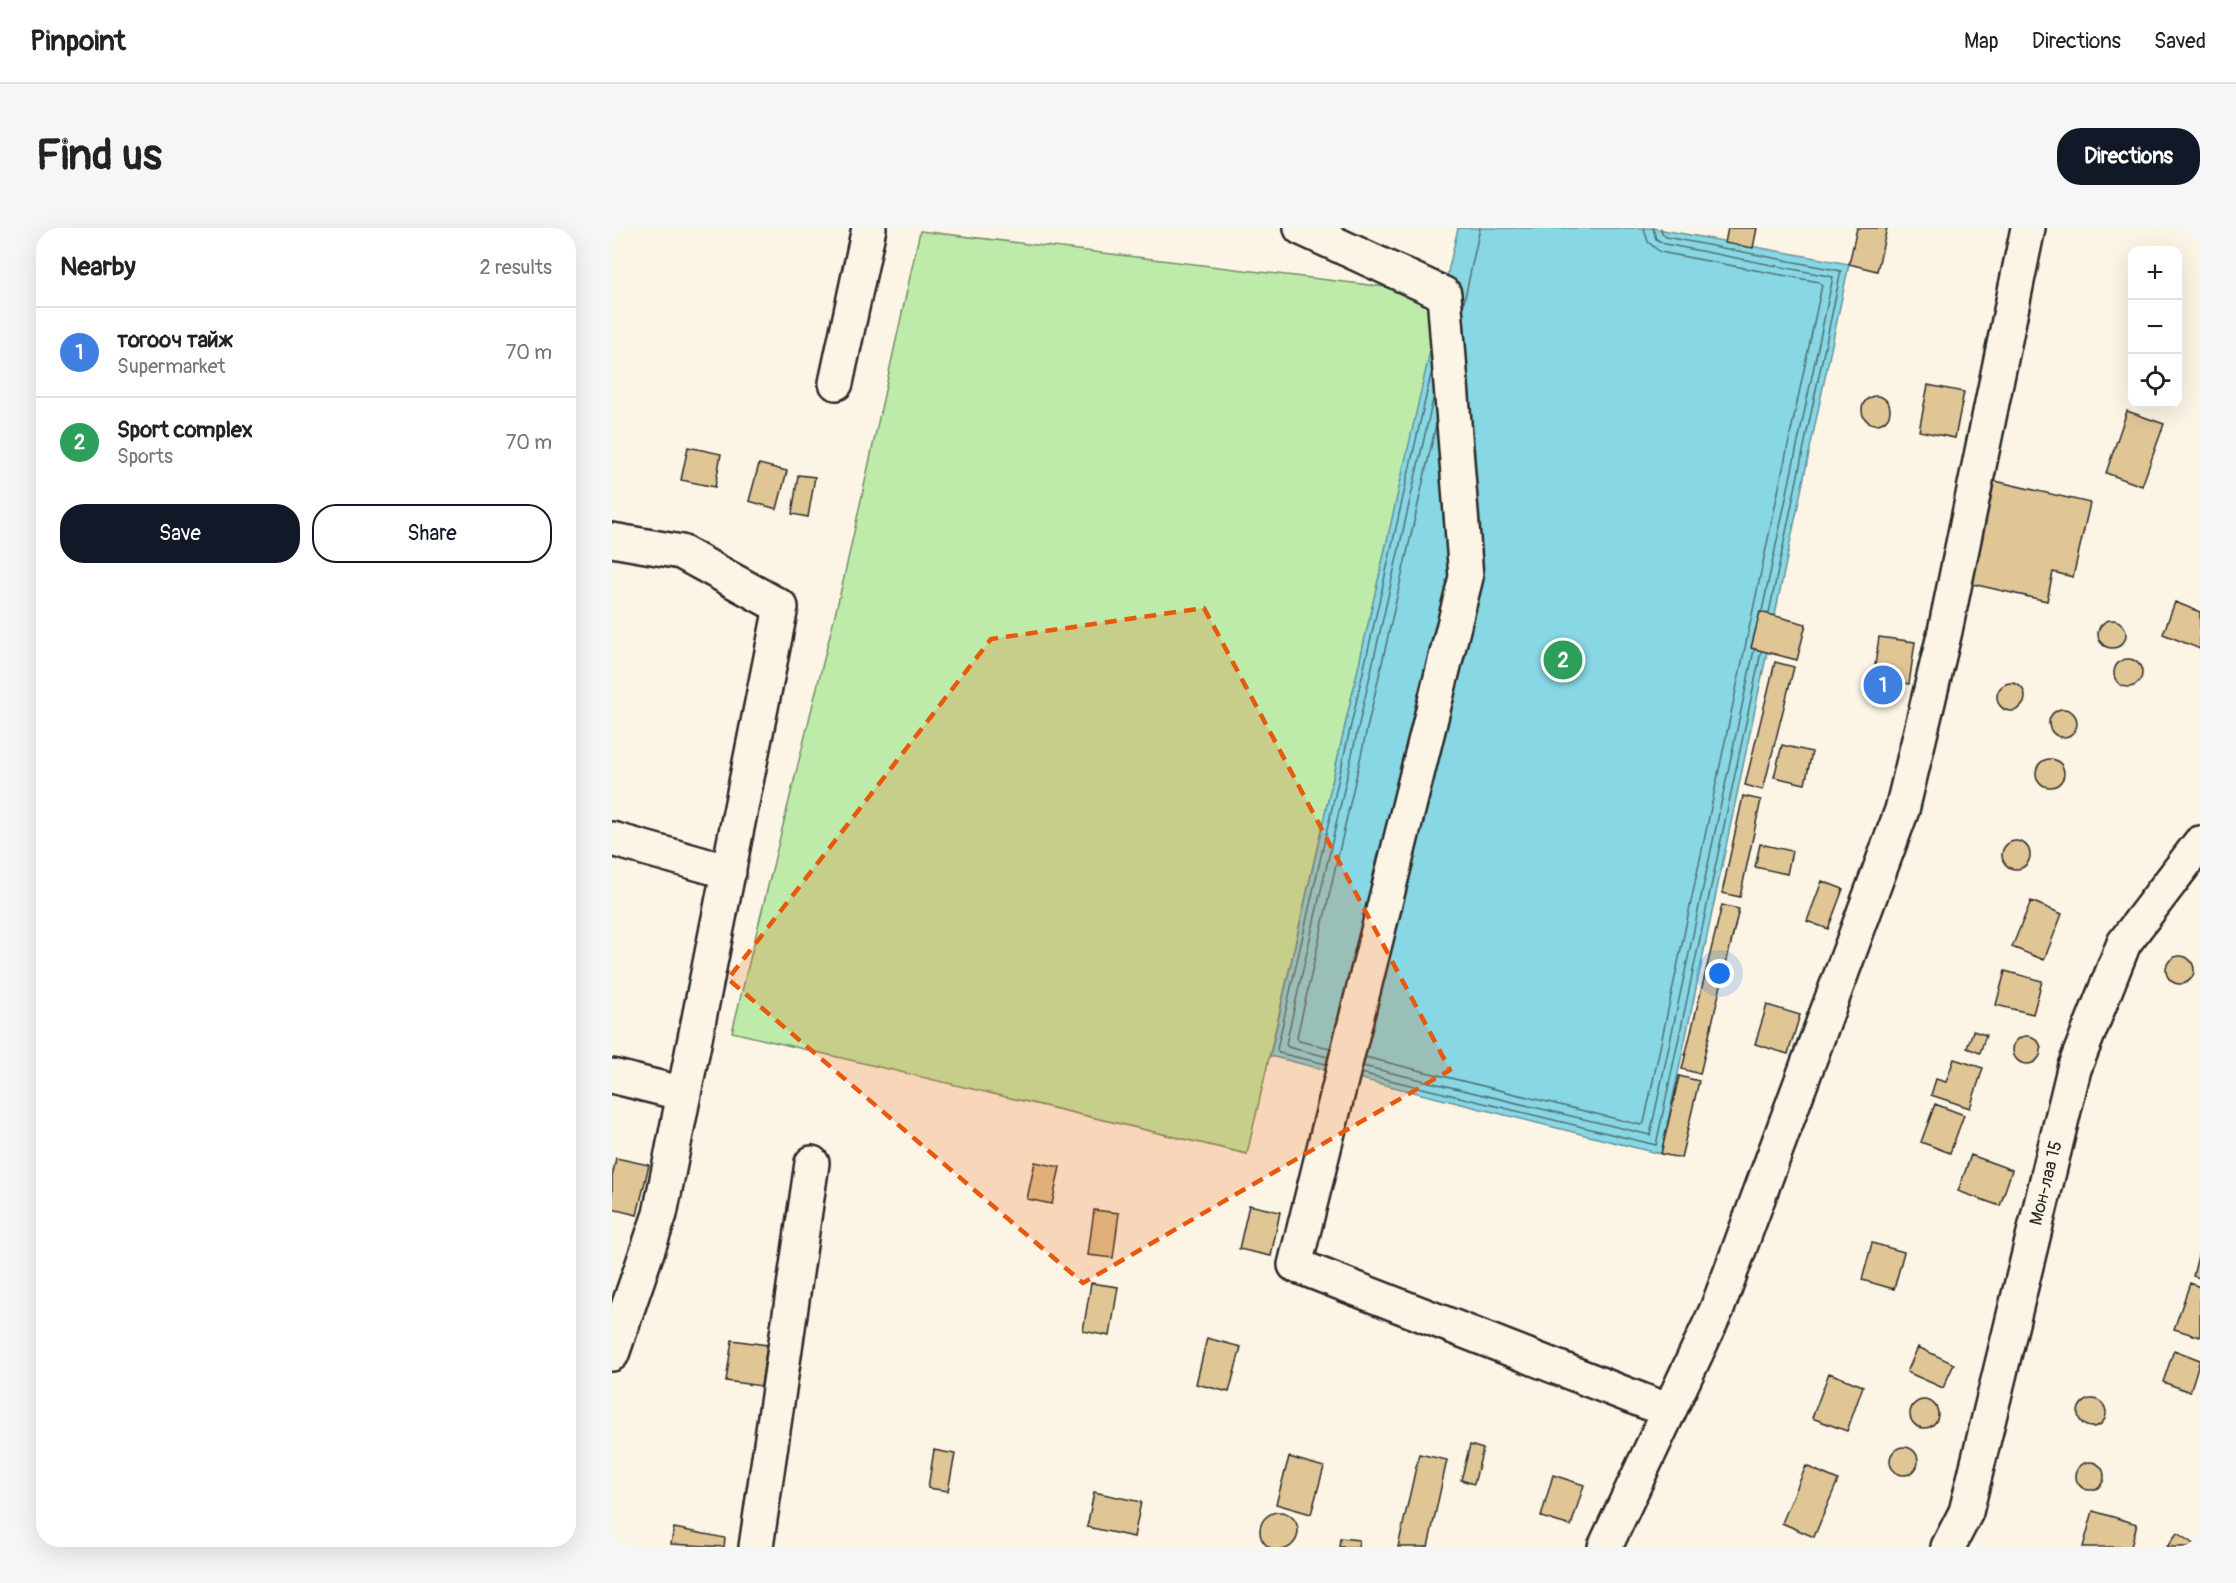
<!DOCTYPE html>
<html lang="en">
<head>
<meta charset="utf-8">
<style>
	:root { --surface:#fff; --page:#f6f6f6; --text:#222; --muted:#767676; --line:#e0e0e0; --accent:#111827 }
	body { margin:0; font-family:Pangolin,sans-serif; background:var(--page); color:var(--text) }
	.controls { position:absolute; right:18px; top:18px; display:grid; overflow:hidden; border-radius:12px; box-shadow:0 6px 24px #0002 }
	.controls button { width:54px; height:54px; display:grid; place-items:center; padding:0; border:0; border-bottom:2px solid var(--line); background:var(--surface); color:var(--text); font:30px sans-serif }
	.you { position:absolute; left:1108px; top:746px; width:21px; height:21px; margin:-15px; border:4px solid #fff; border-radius:50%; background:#1a73e8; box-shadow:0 0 0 9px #1a73e833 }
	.badge { display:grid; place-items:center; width:39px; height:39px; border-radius:50%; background:var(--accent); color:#fff; font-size:20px; font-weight:700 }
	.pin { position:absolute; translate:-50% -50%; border:3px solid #fff; box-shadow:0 2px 6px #0006 }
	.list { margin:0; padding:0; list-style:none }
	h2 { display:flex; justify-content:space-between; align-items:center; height:78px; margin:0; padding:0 24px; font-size:26px }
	h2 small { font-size:20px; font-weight:400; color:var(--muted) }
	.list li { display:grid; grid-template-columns:39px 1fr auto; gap:18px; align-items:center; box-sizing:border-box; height:90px; padding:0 24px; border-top:2px solid var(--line) }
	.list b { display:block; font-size:22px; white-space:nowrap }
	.list p { margin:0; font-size:20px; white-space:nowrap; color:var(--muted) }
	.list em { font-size:20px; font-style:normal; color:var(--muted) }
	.actions { display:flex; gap:12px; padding:18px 24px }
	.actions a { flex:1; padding:14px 0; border:2px solid var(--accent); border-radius:24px; text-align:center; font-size:21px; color:var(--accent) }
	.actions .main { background:var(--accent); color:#fff }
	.icon { flex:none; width:33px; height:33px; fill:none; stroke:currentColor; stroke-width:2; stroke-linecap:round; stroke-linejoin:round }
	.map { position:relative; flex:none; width:1588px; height:1319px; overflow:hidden; border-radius:24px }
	header { display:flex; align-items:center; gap:36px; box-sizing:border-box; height:84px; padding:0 30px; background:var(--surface); border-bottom:2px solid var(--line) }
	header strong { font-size:28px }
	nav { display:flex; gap:33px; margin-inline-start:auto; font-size:21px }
	.intro { display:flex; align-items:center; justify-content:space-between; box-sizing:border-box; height:144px; padding:0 36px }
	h1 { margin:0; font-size:42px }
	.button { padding:15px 27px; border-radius:24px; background:var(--accent); color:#fff; font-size:21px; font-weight:700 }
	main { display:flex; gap:36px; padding:0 36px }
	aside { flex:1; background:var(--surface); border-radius:24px; box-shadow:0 6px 24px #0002 }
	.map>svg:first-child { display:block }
</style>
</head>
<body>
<header>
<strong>Pinpoint</strong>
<nav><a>Map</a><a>Directions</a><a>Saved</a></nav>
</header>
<div class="intro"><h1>Find us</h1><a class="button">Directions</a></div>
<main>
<aside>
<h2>Nearby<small>2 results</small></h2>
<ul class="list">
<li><span class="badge" style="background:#3f7fe0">1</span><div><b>тогооч тайж</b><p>Supermarket</p></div><em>70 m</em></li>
<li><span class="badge" style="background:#2e9e5b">2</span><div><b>Sport complex</b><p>Sports</p></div><em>70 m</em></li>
</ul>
<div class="actions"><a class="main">Save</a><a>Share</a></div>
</aside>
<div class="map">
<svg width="1588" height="1319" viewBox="0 0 1588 1319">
	<rect width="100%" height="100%" fill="#fcf5e5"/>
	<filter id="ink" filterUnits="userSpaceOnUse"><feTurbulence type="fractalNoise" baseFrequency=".0167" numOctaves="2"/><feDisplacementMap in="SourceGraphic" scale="12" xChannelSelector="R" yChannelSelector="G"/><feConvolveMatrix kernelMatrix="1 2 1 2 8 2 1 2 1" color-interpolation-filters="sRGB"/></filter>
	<g filter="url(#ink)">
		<path fill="#beeba9" stroke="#748b6a" stroke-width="1.5" d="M308,3l524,63 -197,860 -515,-122 111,-450z"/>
		<path fill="#88d7e4" stroke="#63929a" stroke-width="1.5" d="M846,0h194l197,36 -188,890 -391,-98z"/>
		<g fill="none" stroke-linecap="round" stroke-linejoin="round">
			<path stroke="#507075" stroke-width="1.5" d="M1041,0l3,11 9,5 168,33 -71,334
				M1049,0l1,5 4,4 175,34 -72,342
				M851,79l17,-79
				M718,820l-31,-7 -2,-4 139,-612
				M716,829l-40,-10 -2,-3 148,-649
				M753,829l276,68 3,-2 178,-838 -3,-3 -159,-30 -12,-10 -4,-14
				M714,836l-47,-11 -2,-4 155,-679
				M751,838l287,69 104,-485
				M749,845l295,72 105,-493"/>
		</g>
		<path fill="#e0c595" stroke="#2b2b2b" stroke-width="1.5" d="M1116,0h29l-4,20 -28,-5z
			M1245,0h30l-10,43 -28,-7z
			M1316,157l36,7 -9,46 -36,-7z
			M1250 182a14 14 0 1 1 28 0a14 14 0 1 1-28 0Z
			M1515,183l37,13 -22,62 -36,-13z
			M76,219l33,7 -6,33 -34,-7z
			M147,236l28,7 -10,38 -28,-8z
			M186,247l17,2 -7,40 -16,-3z
			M1379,252l99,23 -17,74 -20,-5 -6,29 -79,-18z
			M1563,374l25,10v37l-37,-15z
			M1148,384l46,12 -9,36 -46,-12z
			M1486 406a14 14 0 1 1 28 0a14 14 0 1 1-28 0Z
			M1267,409l36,5 -6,42 -36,-5z
			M1502 445a14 14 0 1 1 28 0a14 14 0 1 1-28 0Z
			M1163,434l19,5 -31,123 -18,-5z
			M1385 469a14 14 0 1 1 28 0a14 14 0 1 1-28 0Z
			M1437 495a14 14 0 1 1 28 0a14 14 0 1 1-28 0Z
			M1170,517l30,7 -7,32 -31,-7z
			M1424 545a14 14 0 1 1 28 0a14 14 0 1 1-28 0Z
			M1131,568l18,4 -21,97 -18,-4z
			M1390 627a14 14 0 1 1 28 0a14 14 0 1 1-28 0Z
			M1148,616l32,7 -5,23 -32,-7z
			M1210,653l21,8 -15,40 -21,-8z
			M1419,673l31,13 -18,46 -32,-13z
			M1110,677l17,4 -39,165 -18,-5z
			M1554 742a14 14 0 1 1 28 0a14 14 0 1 1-28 0Z
			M1393,743l37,10 -9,33 -37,-9z
			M1155,777l33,10 -12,39 -33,-10z
			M1361,803l13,4 -6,18 -13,-5z
			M1401 822a14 14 0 1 1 28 0a14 14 0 1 1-28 0Z
			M1342,831l29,9 -13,40 -39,-13 5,-16 10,3z
			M1067,848l20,5 -18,77 -20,-4z
			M1323,876l29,11 -14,38 -29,-11z
			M1359,927l41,15 -12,36 -42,-15z
			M4,930l33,7 -12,50 -25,-6v-32z
			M423,934l25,5 -8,37 -25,-5z
			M637,977l31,7 -9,44 -32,-7z
			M482,982l25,3 -6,45 -25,-3z
			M1260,1015l32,9 -10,37 -32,-9z
			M1588,1020v30l-7,-2z
			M479,1055l27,4 -8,49 -27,-5z
			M1578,1055l10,4v50l-26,-8z
			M595,1110l34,9 -12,45 -33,-8z
			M120,1112l35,5 -6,41 -35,-5z
			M1306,1119l36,17 -11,24 -36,-16z
			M1562,1122l26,10 -10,32 -27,-10z
			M1217,1145l34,13 -16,45 -35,-13z
			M1466 1185a14 14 0 1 1 28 0a14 14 0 1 1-28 0Z
			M1298 1186a14 14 0 1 1 28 0a14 14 0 1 1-28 0Z
			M858,1217l13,4 -9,35 -13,-4z
			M1278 1233a14 14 0 1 1 28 0a14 14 0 1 1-28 0Z
			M322,1222l21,4 -7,37 -20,-3z
			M807,1226l28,6 -19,87h-30z
			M677,1229l35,10 -13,47 -35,-10z
			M1464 1248a14 14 0 1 1 28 0a14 14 0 1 1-28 0Z
			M1194,1238l32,14 -24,57 -32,-14z
			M941,1247l31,10 -13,41 -30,-9z
			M482,1264l47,10 -7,35 -47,-10z
			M1481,1283l44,13 -6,23h-48z
			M648 1303a19 19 0 1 1 38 0a19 19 0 1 1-38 0Z
			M62,1300l51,10 -1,9 -53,-3z
			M1565,1305l21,14h-31z
			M728,1310l19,2 -1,7h-19z"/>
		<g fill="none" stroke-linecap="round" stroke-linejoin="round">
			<defs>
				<path id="street" d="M689,0l143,66 22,283 -171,688 374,146
					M224,155l33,-155
					M0,312l69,12 100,55 -121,607 -48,140
					M0,611l117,33
					M0,848l72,18
					M144,1319l56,-384
					M993,1319l112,-238 185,-499 43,-179 83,-403
					M1336,1319l18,-35 108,-443 50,-126 76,-100"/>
			</defs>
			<use href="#street" stroke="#2b2b2b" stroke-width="38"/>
			<use href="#street" stroke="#fcf5e5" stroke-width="33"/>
		</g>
	</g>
	<path fill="#e8590c" fill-opacity="0.2" stroke="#e8590c" stroke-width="4.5" stroke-dasharray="12 8" stroke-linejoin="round" d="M592,380l246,462 -367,213 -355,-304 263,-340z"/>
	<g text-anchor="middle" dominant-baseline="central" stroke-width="4.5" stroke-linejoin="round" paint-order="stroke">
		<g font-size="18" fill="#2b2b2b" stroke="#fcf5e5">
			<text transform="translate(1434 955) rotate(-76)">Мон-лаа 15</text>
		</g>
	</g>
</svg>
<div class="controls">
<button>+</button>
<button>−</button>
<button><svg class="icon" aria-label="locate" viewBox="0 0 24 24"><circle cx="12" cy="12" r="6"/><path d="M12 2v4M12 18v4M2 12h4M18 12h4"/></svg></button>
</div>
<div class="you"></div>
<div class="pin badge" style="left:1271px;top:457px;background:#3f7fe0">1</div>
<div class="pin badge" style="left:951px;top:432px;background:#2e9e5b">2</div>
</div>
</main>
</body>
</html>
